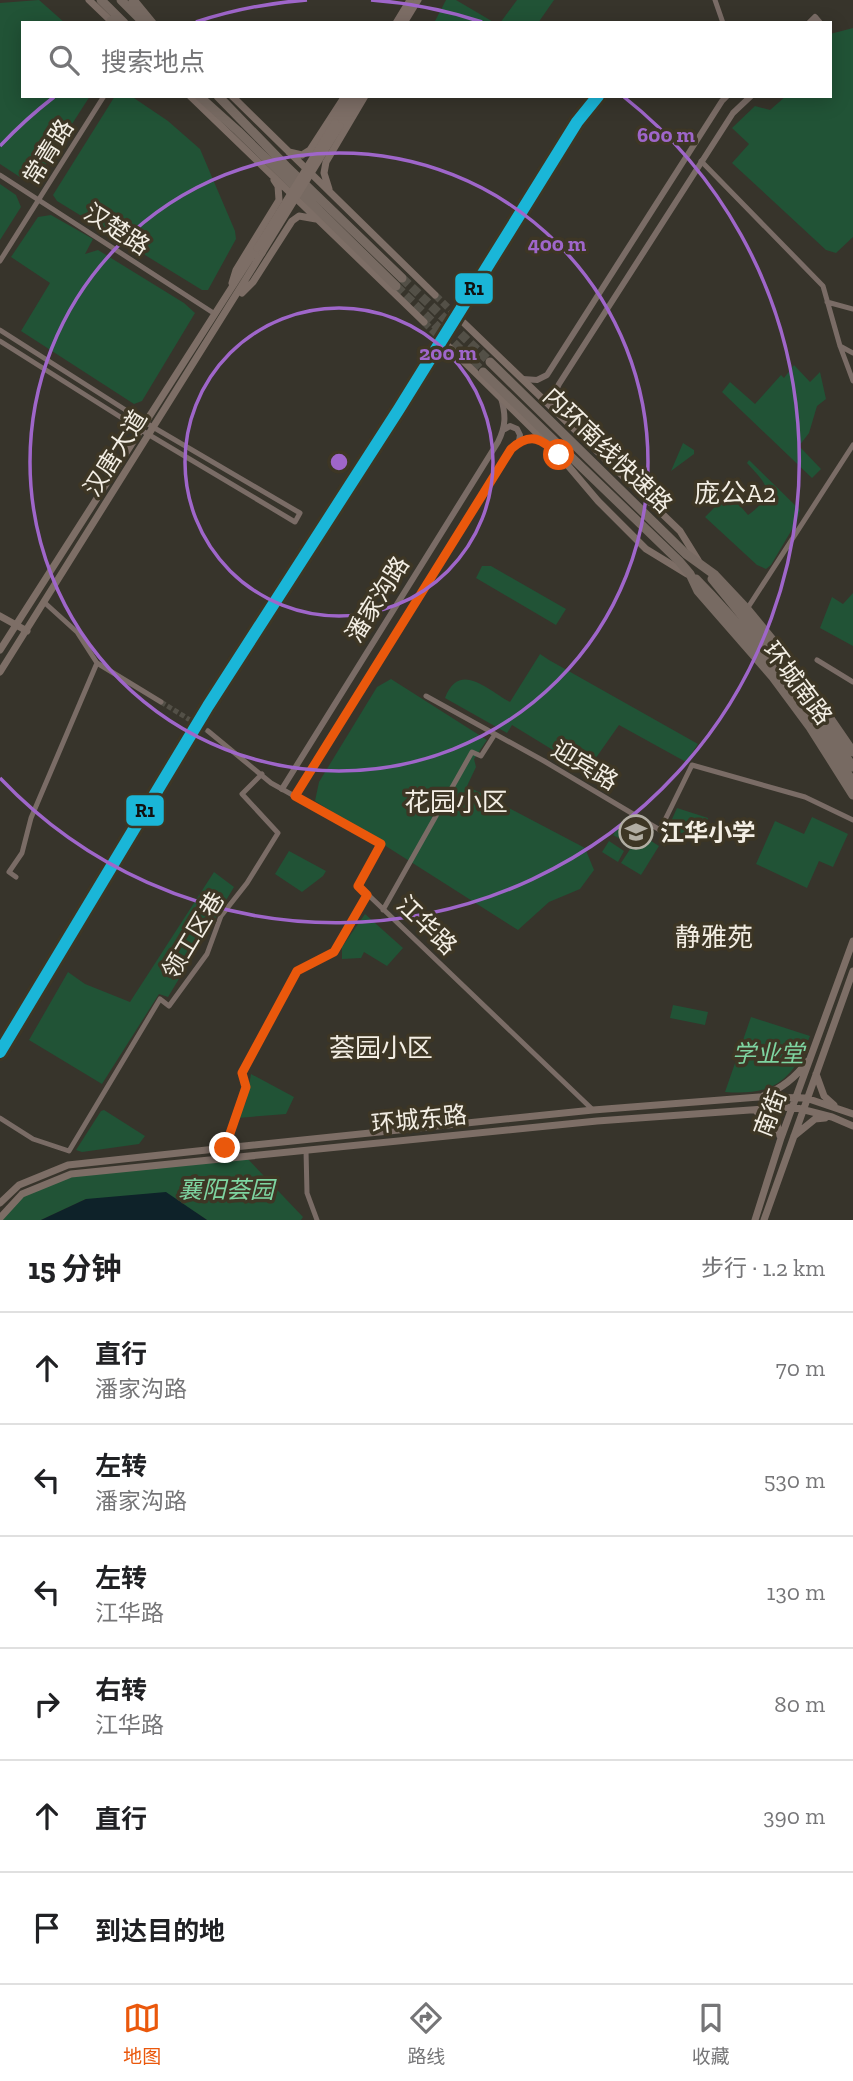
<!DOCTYPE html>
<html lang="zh">
<head>
<meta charset="utf-8">
<style>
	:root { --surface:#fff; --page:#f2f2f2; --text:#202124; --muted:#757577; --line:#e0e0e0; --accent:#ea580c }
	body { margin:0; font-family:"Zilla Slab","Noto Sans SC",serif; background:var(--page); color:var(--text) }
	.stop { position:absolute; width:21px; height:21px; margin:-16px; border:5px solid #ea580c; border-radius:50%; background:#fff }
	.stop.end { background:#ea580c; border-color:#fff; box-shadow:0 2px 7px #0008 }
	.list { margin:0; padding:0; list-style:none }
	h2 { display:flex; justify-content:space-between; align-items:center; height:91px; margin:0; padding:0 28px; font-size:30px }
	h2 small { font-size:23px; font-weight:400; color:var(--muted) }
	.list li { display:grid; grid-template-columns:46px 1fr auto; gap:21px; align-items:center; box-sizing:border-box; height:112px; padding:0 28px; border-top:2px solid var(--line) }
	.list b { display:block; font-size:26px; white-space:nowrap }
	.list p { margin:0; font-size:23px; white-space:nowrap; color:var(--muted) }
	.list em { font-size:23px; font-style:normal; color:var(--muted) }
	.icon { flex:none; width:38px; height:38px; fill:none; stroke:currentColor; stroke-width:2; stroke-linecap:round; stroke-linejoin:round }
	.map { position:relative; flex:none; width:853px; height:1220px; overflow:hidden }
	.search { position:absolute; background:var(--surface); box-shadow:0 4px 18px #0003; left:21px; right:21px; top:21px; height:77px; display:flex; align-items:center; gap:18px; box-sizing:border-box; padding:0 24px; border-radius:0px; color:var(--muted); font-size:26px }
	.sheet { height:763px; background:var(--surface) }
	nav { display:flex; justify-content:space-around; align-items:center; box-sizing:border-box; height:98px; border-top:2px solid var(--line); background:var(--surface); font-size:19px; color:var(--muted) }
	nav a { display:grid; justify-items:center; gap:4px }
	nav .on { color:var(--accent) }
	.map>svg:first-child { display:block }
</style>
</head>
<body>
<div class="map">
<svg width="853" height="1220" viewBox="0 0 853 1220">
	<rect width="100%" height="100%" fill="#37342b"/>
	<path fill="#215336" d="M39,0l26,23h-42v73h67l-54,84 -10,1 -26,-17v-161z
		M446,0h10l39,23h-61z
		M517,0h37l-16,23h-38z
		M853,28v209l-17,16 -10,-3 -94,-87 17,-19 -17,-16 23,-22 15,4 16,-14h44v-62z
		M115,96h16l37,25 32,28 35,82 1,8 -28,51h-6l-145,-89 -4,-6z
		M0,184l16,11 5,12 -21,33z
		M51,215l42,24 -8,15 13,-4 86,53 11,10 -53,88 -8,3 -113,-73 29,-48 -39,-26 27,-40z
		M794,365l16,17 10,-10 6,27 -9,7 -8,27 -10,13 22,23 -9,9 -90,-86 8,-10 25,22 26,-29 3,3z
		M683,443l11,7v4l-23,17z
		M749,460l51,50 -3,11 -26,44 -5,4 -9,-4 -52,-48 24,-24 19,22c30,-22 19,-30 -1,-52z
		M482,566h9l75,43 -10,16 -80,-47z
		M853,593v53l-33,-18 12,-31 11,7z
		M540,654l9,6 149,84 -12,18 -67,-37 -26,37 -22,-13 -5,9 -54,-33 -5,8 -62,-35c14,-38 43,-8 65,4z
		M391,679l96,61 -13,19 2,8 -9,19 118,62 9,22 -14,19 -31,13 -31,28 -203,-129 4,-19 58,-95z
		M677,808l31,10 -8,22 -32,-12z
		M812,817l36,17 -15,33 -14,-6 -12,27 -51,-24 19,-43 29,13z
		M619,825l16,10 -6,9 -16,-9z
		M640,834l19,12 -18,29 -20,-12z
		M609,841l15,10 -6,11 -16,-10z
		M289,851l37,20 -3,5 -21,16 -27,-18z
		M214,872l20,15 -66,110 -9,-3 -57,90 -73,-44 39,-68 17,12 45,18z
		M365,914l38,34 -16,18 -23,-14 -3,6 -19,1v-12z
		M673,1005l35,7 -3,13 -35,-7z
		M751,1017l59,19c-17,44 -36,60 -85,56z
		M251,1074l43,23 -8,17 -49,4 9,-16z
		M104,1110l41,26 -6,8 -57,8 -6,-2 25,-39z
		M245,1156l58,61 -2,3h-94l-12,-8 -109,-13 -45,21h-41l22,-26 49,-20z"/>
	<path fill="#0e2229" d="M166,1192l41,28h-166l45,-21z"/>
	<g fill="none" stroke-linecap="round" stroke-linejoin="round">
		<path stroke="#535047" stroke-width="5" stroke-dasharray="5 2.5" stroke-linecap="butt" d="M161,702l47,29"/>
		<path stroke="#535047" stroke-width="7" stroke-dasharray="7 3.5" stroke-linecap="butt" d="M435,295l29,28
			M424,322l22,22"/>
		<path stroke="#535047" stroke-width="9" stroke-dasharray="9 4.5" stroke-linecap="butt" d="M402,278l88,84
			M396,286l87,86"/>
		<path stroke="#7a6c66" stroke-width="5" d="M715,0l8,23
			M701,161l122,125 17,60 13,35
			M0,175l215,139
			M0,261l104,-165
			M827,302l26,7
			M0,330l146,93 154,90 -5,9 -154,-92 -141,-89
			M840,346l13,7
			M45,603l32,29 20,31 64,39
			M747,609l106,-164
			M817,660l36,22
			M426,696l118,65 116,69 32,-65 113,32 48,23
			M208,731l63,52 110,61 -23,41 235,225
			M16,877l-7,-5 13,-19 9,-35 66,-155
			M383,910l89,-158 9,4 14,-22
			M0,1118l33,21 36,12 91,-152 9,7 38,-52 14,-38 26,-33 31,-50 -36,-39 20,-20
			M225,1148l21,-61 -4,-14 55,-102 37,-19 33,-57
			M306,1150l1,43 10,27"/>
		<path stroke="#7a6c66" stroke-width="6" d="M809,23l6,-6 5,6
			M523,379l14,1 10,-5 175,-274 5,-5
			M557,412l-2,-20 4,-8 174,-271 18,-17
			M505,429l5,-3 7,3 3,6 -1,6
			M282,789l216,-347c8,-16 8,-27 3,-44
			M295,796l216,-347c12,-11 18,-11 33,-8"/>
		<path stroke="#7d6e66" stroke-width="7" d="M89,0l24,23
			M396,23l14,-23
			M404,23l14,-23
			M190,96l234,226
			M232,96l203,199
			M335,122l16,-26
			M340,126l19,-30
			M289,152l13,3 8,-5 35,-54
			M329,189l-5,-16 2,-11 39,-66
			M232,283l4,-13 43,-70 -1,-14 -4,-6
			M242,293l11,-11 39,-61 7,-5 17,3
			M464,323l216,208 18,29
			M446,344l113,111 39,46 48,48 41,25
			M0,616l27,15
			M0,650l257,-402
			M0,672l262,-419
			M816,1074l8,22 10,9
			M763,1096c19,-8 32,-18 45,-35
			M757,1112l19,9 4,15
			M794,1136l21,-17 10,-1
			M0,1203l19,-18 49,-20 157,-17 368,-38 166,-13 47,1 47,16
			M0,1218l22,-24 49,-20 526,-53 196,-14 39,10 21,9
			M755,1220l26,-82 72,-197
			M764,1220l89,-249"/>
		<path stroke="#776a62" stroke-width="9" d="M101,0l23,23
			M121,0l23,23
			M133,0l19,23
			M111,21l2,2
			M199,96l39,35 158,155
			M218,96l68,70 116,112
			M490,362l196,192 29,21 32,34 49,60 57,83
			M483,372l196,189 11,13 8,17 75,86 37,50 43,68
			M696,579c61,62 110,131 157,203
			M712,579l81,99 60,89"/>
		<path stroke="#7d6e66" stroke-width="7" d="M257,248l78,-126
			M262,253l78,-127"/>
		<defs>
			<path id="rail-1" d="M0,1052l208,-346 191,-297 178,-287 21,-26"/>
		</defs>
		<use href="#rail-1" stroke="#3d3625" stroke-width="18"/>
		<use href="#rail-1" stroke="#1ab6d8" stroke-width="12"/>
	</g>
	<g fill="none" stroke-linecap="round" stroke-linejoin="round">
		<path stroke="#ea580c" stroke-width="9" d="M225,1148l21,-61 -4,-14 55,-102 37,-19 33,-57 -9,-9 23,-42 -86,-48 216,-347c20,-18 31,-10 48,6"/>
	</g>
	<g fill="none" stroke="#9f66ca" stroke-width="3.5">
		<circle cx="339" cy="462" r="154"/>
		<circle cx="339" cy="462" r="309"/>
		<path d="M0 146A463 463 0 0 1 54 97M196 22A463 463 0 0 1 307 0M371 0A463 463 0 0 1 482 22M624 97A463 463 0 1 1 0 778"/>
	</g>
	<defs>
		<symbol id="school-ring" viewBox="-11 -11 22 22"><circle r="9.5" fill="#3d3625" stroke="#b1ada3" stroke-width="1.5"/><path d="M0-5L7-2L0 1L-7-2ZM-4 1L0 2.5L4 1V4Q0 6-4 4Z" fill="#b1ada3"/></symbol>
	</defs>
	<g fill-rule="evenodd">
		<use href="#school-ring" x="617" y="813" width="38" height="38"/>
	</g>
	<g text-anchor="middle" dominant-baseline="central" stroke-width="7" stroke-linejoin="round" paint-order="stroke">
		<g font-size="24" fill="#f3eee4" stroke="#3d3625">
			<text transform="translate(48 152) rotate(-58)">常青路</text>
			<text transform="translate(117 229) rotate(33)">汉楚路</text>
			<text transform="translate(608 450) rotate(44)">内环南线快速路</text>
			<text transform="translate(115 453) rotate(-58)">汉唐大道</text>
			<text transform="translate(377 599) rotate(-58)">潘家沟路</text>
			<text transform="translate(798 683) rotate(53)">环城南路</text>
			<text transform="translate(585 765) rotate(31)">迎宾路</text>
			<text transform="translate(427 925) rotate(44)">江华路</text>
			<text transform="translate(193 935) rotate(-59)">领工区巷</text>
			<text transform="translate(770 1113) rotate(-69)">南街</text>
			<text transform="translate(419 1119) rotate(-6)">环城东路</text>
		</g>
		<g font-size="24" font-weight="bold" fill="#f3eee4" stroke="#3d3625" text-anchor="start">
			<text x="660" y="832">江华小学</text>
		</g>
		<g font-size="24" font-style="italic" fill="#7ed5a1" stroke="#3d3625">
			<text x="768" y="1053">学业堂</text>
			<text x="226" y="1189">襄阳荟园</text>
		</g>
		<g font-size="26" fill="#f3eee4" stroke="#3d3625">
			<text x="735" y="493">庞公A2</text>
			<text x="456" y="802">花园小区</text>
			<text x="714" y="937">静雅苑</text>
			<text x="381" y="1048">荟园小区</text>
		</g>
	</g>
	<circle cx="339" cy="462" r="10" fill="#9f66ca" stroke="#3d3625" stroke-width="3.5"/>
	<g font-size="21" text-anchor="middle" font-weight="bold" fill="#9f66ca" stroke="#3d3625" stroke-width="7" stroke-linejoin="round" paint-order="stroke">
		<text x="666" y="142">600 m</text>
		<text x="557" y="251">400 m</text>
		<text x="448" y="360">200 m</text>
	</g>
	<g stroke="#3d3625" stroke-width="2.5">
		<rect x="454" y="272" width="40" height="33" rx="7" fill="#1ab6d8"/>
		<rect x="125" y="794" width="40" height="33" rx="7" fill="#1ab6d8"/>
	</g>
	<g font-size="19" text-anchor="middle" font-weight="bold" fill="#111">
		<text x="474" y="295">R1</text>
		<text x="145" y="817">R1</text>
	</g>
</svg>
<div class="stop" style="left:559px;top:455px"></div>
<div class="stop end" style="left:225px;top:1148px"></div>
<div class="search"><svg class="icon" aria-label="search" viewBox="0 0 24 24"><circle cx="10" cy="10" r="6"/><path d="M15 15l6 6"/></svg>搜索地点</div>
</div>
<section class="sheet">
<h2>15 分钟<small>步行 · 1.2 km</small></h2>
<ul class="list">
<li><svg class="icon" aria-label="ahead" viewBox="0 0 24 24"><path d="M12 20V5M6 11l6-6 6 6"/></svg><div><b>直行</b><p>潘家沟路</p></div><em>70 m</em></li>
<li><svg class="icon" aria-label="left" viewBox="0 0 24 24"><path d="M17 20v-9H6M10 6l-5 5 5 5"/></svg><div><b>左转</b><p>潘家沟路</p></div><em>530 m</em></li>
<li><svg class="icon" aria-label="left" viewBox="0 0 24 24"><path d="M17 20v-9H6M10 6l-5 5 5 5"/></svg><div><b>左转</b><p>江华路</p></div><em>130 m</em></li>
<li><svg class="icon" aria-label="right" viewBox="0 0 24 24"><path d="M7 20v-9h11M14 6l5 5-5 5"/></svg><div><b>右转</b><p>江华路</p></div><em>80 m</em></li>
<li><svg class="icon" aria-label="ahead" viewBox="0 0 24 24"><path d="M12 20V5M6 11l6-6 6 6"/></svg><div><b>直行</b></div><em>390 m</em></li>
<li><svg class="icon" aria-label="arrive" viewBox="0 0 24 24"><path d="M6 21V4h12l-3 4 3 4H6"/></svg><div><b>到达目的地</b></div></li>
</ul>
</section>
<nav>
<a class="on"><svg class="icon" aria-label="map" viewBox="0 0 24 24"><path d="M3 6l6-2 6 2 6-2v14l-6 2-6-2-6 2zM9 4v14M15 6v14"/></svg>地图</a>
<a><svg class="icon" aria-label="directions" viewBox="0 0 24 24"><path d="M12 3l9 9-9 9-9-9zM9 14v-3h6M13 9l2 2-2 2"/></svg>路线</a>
<a><svg class="icon" aria-label="saved" viewBox="0 0 24 24"><path d="M7 4h10v16l-5-4-5 4z"/></svg>收藏</a>
</nav>
</body>
</html>
